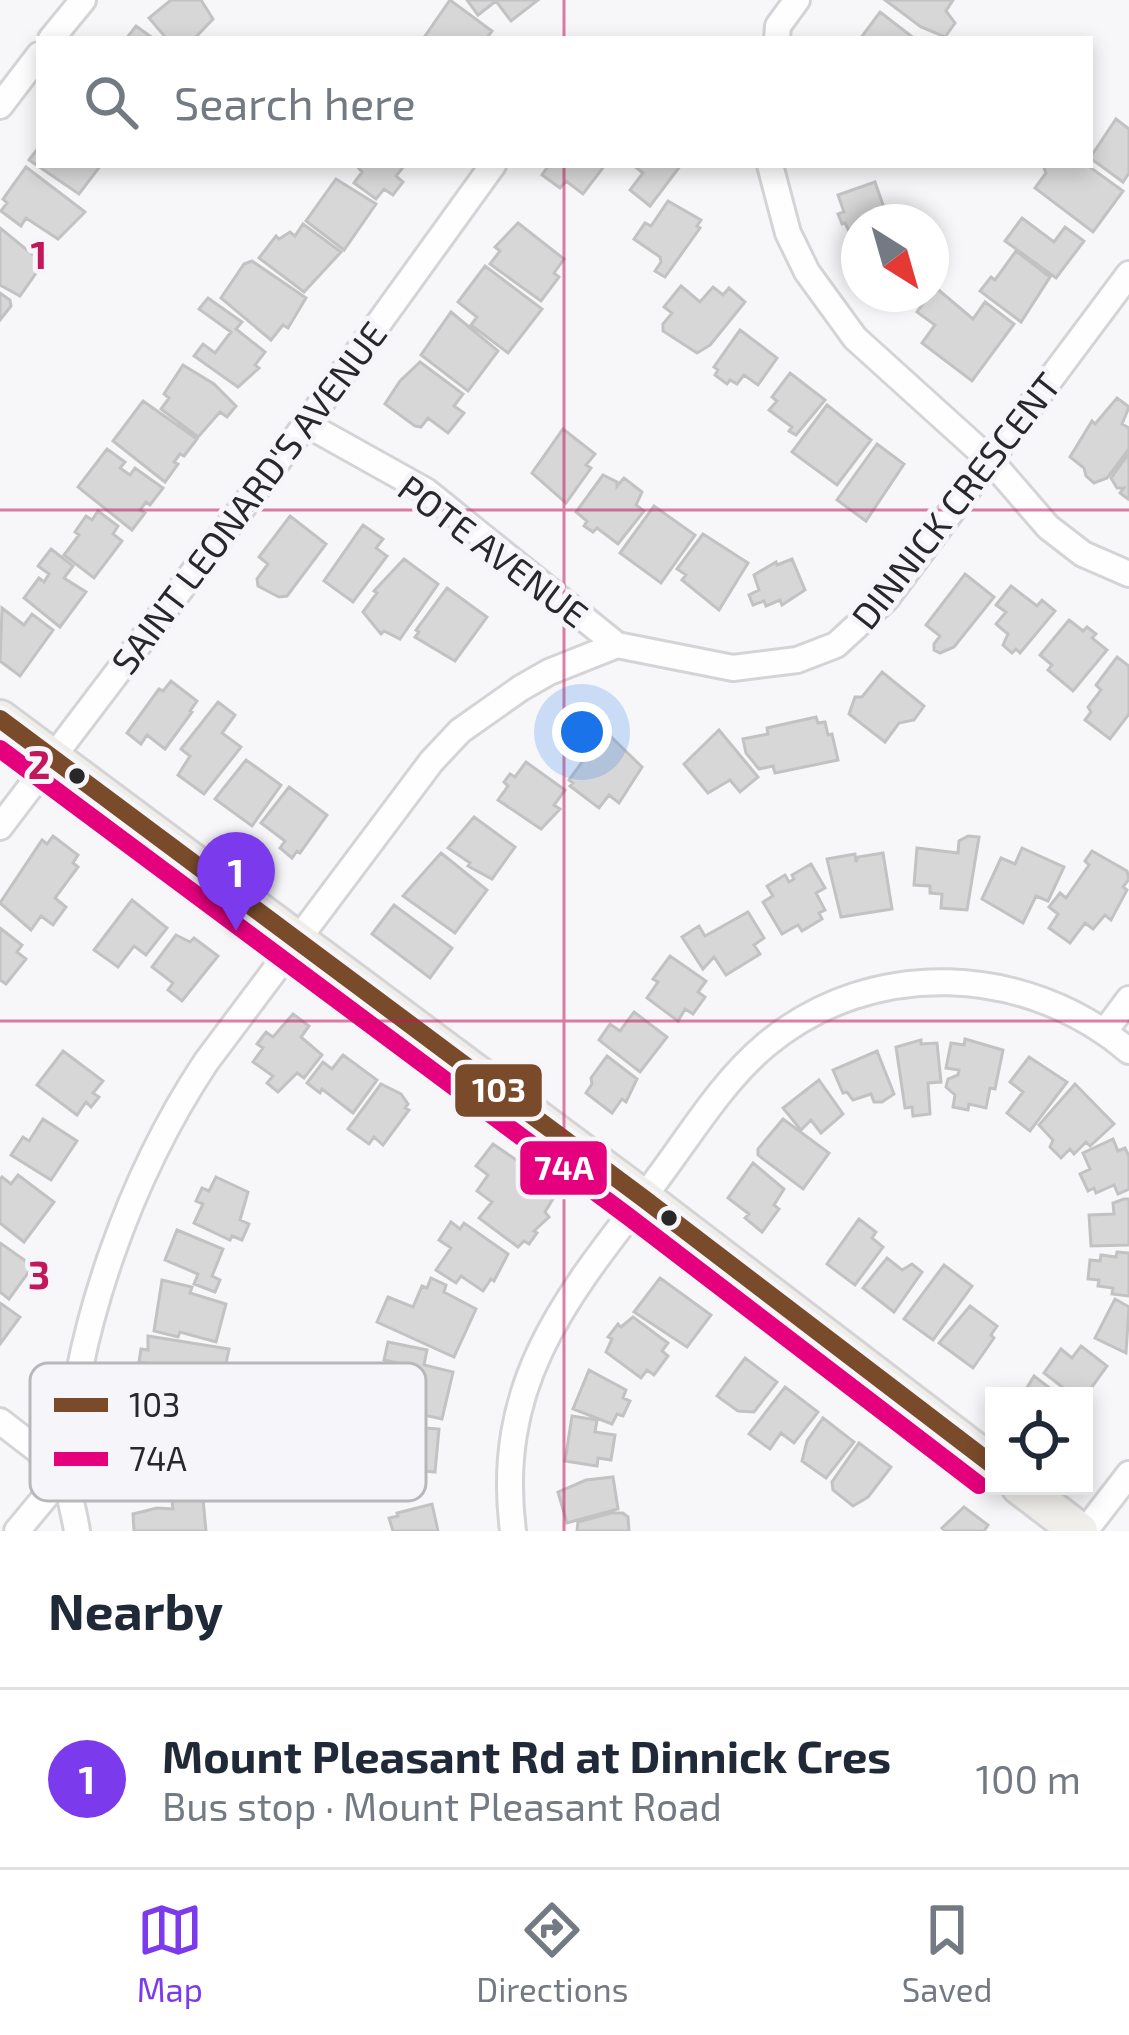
<!DOCTYPE html>
<html lang="en">
<head>
<meta charset="utf-8">
<style>
	:root { --surface:#fff; --page:#f6f6f7; --text:#1f2937; --muted:#747a83; --line:#e0e1e3; --accent:#7c3aed }
	body { margin:0; font-family:"Exo 2",sans-serif; background:var(--page); color:var(--text) }
	.controls { position:absolute; right:36px; bottom:36px; display:grid; overflow:hidden; border-radius:0px; box-shadow:0 6px 18px #0003 }
	.controls button { width:108px; height:108px; display:grid; place-items:center; padding:0; border:0; border-bottom:3px solid var(--line); background:var(--surface); color:var(--text); font:60px sans-serif }
	.compass { position:absolute; left:841px; top:204px; width:108px; height:108px; border-radius:50%; background:var(--surface); box-shadow:0 6px 18px #0003; rotate:143deg }
	.you { position:absolute; left:582px; top:732px; width:42px; height:42px; margin:-30px; border:9px solid #fff; border-radius:50%; background:#1a73e8; box-shadow:0 0 0 18px #1a73e833 }
	.badge { display:grid; place-items:center; width:78px; height:78px; border-radius:50%; background:var(--accent); color:#fff; font-size:39px; font-weight:700 }
	.pin { position:absolute; translate:-50% -99px; filter:drop-shadow(0 3px 6px #0008) }
	.pin::after { content:''; position:absolute; top:63px; width:42px; height:36px; background:inherit; clip-path:polygon(0 0,100% 0,50% 100%) }
	.list { margin:0; padding:0; list-style:none }
	h2 { display:flex; justify-content:space-between; align-items:center; height:156px; margin:0; padding:0 48px; font-size:51px }
	h2 small { font-size:39px; font-weight:400; color:var(--muted) }
	.list li { display:grid; grid-template-columns:78px 1fr auto; gap:36px; align-items:center; box-sizing:border-box; height:180px; padding:0 48px; border-top:3px solid var(--line) }
	.list b { display:block; font-size:45px; white-space:nowrap }
	.list p { margin:0; font-size:39px; white-space:nowrap; color:var(--muted) }
	.list em { font-size:39px; font-style:normal; color:var(--muted) }
	.icon { flex:none; width:66px; height:66px; fill:none; stroke:currentColor; stroke-width:2; stroke-linecap:round; stroke-linejoin:round }
	.map { position:relative; flex:none; width:1129px; height:1531px; overflow:hidden }
	.search { position:absolute; background:var(--surface); box-shadow:0 6px 18px #0003; left:36px; right:36px; top:36px; height:132px; display:flex; align-items:center; gap:30px; box-sizing:border-box; padding:0 42px; border-radius:0px; color:var(--muted); font-size:45px }
	.sheet { height:336px; background:var(--surface) }
	nav { display:flex; justify-content:space-around; align-items:center; box-sizing:border-box; height:168px; border-top:3px solid var(--line); background:var(--surface); font-size:33px; color:var(--muted) }
	nav a { display:grid; justify-items:center; gap:6px }
	nav .on { color:var(--accent) }
	.map>svg:first-child { display:block }
</style>
</head>
<body>
<div class="map">
<svg width="1129" height="1531" viewBox="0 0 1129 1531">
	<rect width="100%" height="100%" fill="#f7f7f9"/>
	<path fill="#d8d7d8" stroke="#c3c2c3" stroke-width="3" d="M171,0h30l12,19 -19,20h-27l-18,-21z
		M450,0l42,31 -6,8h-63z
		M467,0h71l-27,21 -15,-20 -18,14z
		M885,0h68l-7,11 9,12 -10,14 -24,-10z
		M880,12l35,27h-55z
		M136,26l18,13h-28z
		M1116,119l13,10v44l-6,9 -33,-24z
		M39,147v18h62l-22,29 -50,-34z
		M356,165h49l-9,11 7,6 -10,13 -9,-6 -8,10 -22,-16 8,-11z
		M549,165h56l-22,29 -17,-13 -6,7 -18,-13z
		M633,165h48l-31,41 -20,-16 13,-17z
		M1043,165h44l36,26 -30,41 -58,-44 11,-15z
		M26,167l59,45 -27,27 -32,-21 -5,8 -20,-15 6,-8 -4,-4z
		M336,179l40,25 -32,46 -38,-29z
		M875,182l14,40h-30l-1,27 -13,-26 -3,1 -4,-10 6,-2 -6,-17z
		M668,201l33,19 -4,6 3,2 -35,49 -10,-6 6,-9 -1,-5 -26,-18 11,-16 6,3z
		M1022,218l32,24 11,-15 19,14 -28,37 -51,-37z
		M518,223l46,36 -10,14 5,4 -18,24 -51,-37 10,-13 -5,-4z
		M303,224l38,28 -37,40 -45,-34 17,-22 3,3 11,-7 5,4z
		M0,228l43,35 -23,33 -20,-11z
		M1016,251l34,26 -29,45 -41,-31 11,-14 4,3z
		M252,261l54,37 -18,30 -5,-3 -12,15 -50,-42 23,-34z
		M485,266l57,43 -34,44 -37,-28 6,-8 -19,-15z
		M681,286l19,16 13,-15 10,8 6,-7 16,14 -35,43 -13,8 -34,-22v-7l9,-11 -8,-6z
		M935,287l38,32 12,-17 29,22 -42,57 -50,-38 13,-18 -18,-13z
		M0,293l10,7 1,6 -11,14z
		M208,298l34,24 -6,7 29,23 -10,13 4,3 -21,19 -44,-31 9,-12 12,9 16,-21 -32,-23z
		M451,312l47,39 -30,40 -47,-36z
		M740,330l37,28 -19,27 -14,-10 -7,9 -7,-4 -3,4 -12,-9 3,-5 -4,-3z
		M420,362l43,32 -9,12 10,7 -16,20 -20,-15 -7,9 -6,-1 -30,-22 15,-23z
		M183,365l31,19 22,22 -9,11 -7,-5 -22,25 -37,-28 8,-11 -5,-4z
		M790,373l35,27 -29,35 -7,-4 3,-4 -23,-17 8,-9 -5,-4z
		M1117,398l12,9 -7,17 7,4v21l-22,29 -13,5 -8,-7 -2,-8 -14,-11 22,-36 3,3z
		M143,401l54,38 -13,17 -4,-2 -6,8 4,2 -13,18 -52,-41z
		M827,405l44,35 -34,45 -45,-33z
		M563,429l32,25 -9,11 5,3 -25,35 -34,-30z
		M877,444l27,20 -38,57 -29,-21z
		M107,449l18,13 -5,6 10,7 5,-7 28,20 -13,17 -4,-3 -6,8 5,3 -13,17 -54,-43z
		M1129,453v44l-1,2 -8,-6 4,-5h-7l-6,-10z
		M603,475l14,7v4l7,-8 18,14 -6,13 8,6 -26,33 -21,-16 -4,4 -9,-6 3,-5 -11,-9z
		M654,506l41,29 -34,48 -41,-30z
		M98,511l20,15 -5,8 9,7 -28,37 -30,-23 15,-20 -4,-3 11,-16 6,4z
		M290,516l36,28 -39,52 -8,1 -21,-11 -1,-7 11,-15 -9,-7z
		M363,525l20,14 -7,9 11,8 -34,46 -29,-21z
		M703,534l45,29 -29,47 -37,-30 4,-5 -9,-6z
		M51,549l22,17 -9,12 22,14 -26,35 -36,-29 15,-20 5,4 5,-8 -11,-8z
		M404,559l34,25 -38,55 -16,-8 -3,3 -18,-22 14,-19 -3,-2z
		M792,559l13,31 -23,15 -2,-5 -14,6 -2,-5 -11,4 -4,-10 10,-5 -5,-15 22,-13 1,3z
		M965,574l29,23 -40,50 -14,6 -6,-3v-6l6,-8 -14,-11z
		M1011,586l26,20 5,-6 13,11 -35,42 -4,-4 -4,4 -9,-8 5,-11 -12,-10 10,-12 -10,-7z
		M447,588l40,29 -32,44 -40,-24 4,-5 -3,-2z
		M2,608l22,17 8,-11 21,16 -33,46 -20,-15z
		M1069,620l14,11 4,-4 9,7 -4,4 15,12 -34,41 -25,-21 4,-5 -12,-10z
		M1117,657l12,9v48l-19,25 -25,-19 6,-8 -3,-5 13,-17 -5,-5z
		M882,672l42,34 -10,14 -15,3 -14,19 -36,-28 6,-17h7z
		M171,681l26,20 -7,10 2,1 -27,37 -18,-14 -6,9 -14,-11 32,-44 4,2z
		M218,702l17,13 -13,18 19,14 -37,47 -26,-19 12,-19 -9,-7z
		M816,717l2,6 7,-1 3,13 4,-1 6,26 -63,13 -2,-7 -14,3 -13,-16 -3,-14 25,-5 -1,-6z
		M601,727l41,40 -23,36 -10,-8 -10,13 -29,-22 3,-3 -4,-3 16,-22 -5,-4z
		M719,730l39,47 -18,15 -10,-12 -22,13 -24,-29z
		M246,760l35,25 -29,41 -37,-27z
		M526,762l39,28 -11,15 6,4 -19,20 -43,-29 10,-14 -4,-4 6,-8 5,3z
		M289,787l38,28 -27,38 -3,-2 -5,7 -12,-10 5,-7 -24,-18z
		M474,817l41,30 -23,32 -24,-13 2,-3 -22,-15z
		M53,836l25,19 -5,8 5,4 -23,31 11,9 -13,18 -12,-9 -10,14 -31,-27 42,-63 5,4z
		M968,836l11,1 -12,73 -26,-2 1,-14 -12,-1v-7l-16,-1 3,-37 41,5 1,-12z
		M1022,848l42,19 -16,34 -12,-5 -13,27 -41,-24 19,-41 14,6z
		M1092,851l35,20 2,8 -6,8 4,3 -16,30 -6,-5 -12,14 -8,-6 -15,20 -21,-15 9,-14 -9,-7 11,-14 6,5 23,-33 -4,-4z
		M441,853l46,37 -32,43 -52,-37z
		M883,853l9,56 -51,8 -14,-58 28,-5 1,8 2,-5z
		M811,864l14,24 -9,5 9,17 -6,3 3,6 -20,12 -4,-6 -16,9 -19,-32 10,-6 -6,-10 18,-11 4,7 5,-3 -2,-4z
		M132,900l35,28 -21,27 -12,-9 -16,21 -24,-17z
		M394,905l58,43 -22,30 -58,-44z
		M748,912l16,26 -10,7 6,9 -34,21 -12,-18 -11,12 -21,-32 17,-11 6,10z
		M0,928l22,17 -5,7 9,7 -20,25 -6,-4z
		M176,935l14,7 4,-4 24,18 -36,45 -14,-11 5,-7 -21,-16z
		M670,956l36,25 -8,11 7,5 -12,17 -8,-5 -7,12 -31,-23 11,-16 -5,-3z
		M634,1012l33,25 -27,35 -41,-32 11,-16 10,7z
		M293,1014l16,12 -8,11 21,18 -18,23 -7,-5 -19,19 -11,-9 6,-7 -20,-14 10,-14 -6,-4 9,-12 7,5z
		M965,1039l38,11 -8,39 -5,-1 -4,20 -17,-4 -1,6 -15,-3 2,-12 -9,-8 2,-8 10,-4 1,-5 -13,-2 5,-25 13,2z
		M921,1040v4l16,-1 4,39 -13,1 2,31 -17,2 -1,-9 -7,1 -9,-61z
		M63,1051l40,30 -10,12 6,4 -8,10 -5,-5 -9,13 -40,-30z
		M877,1051l17,43 -12,8h-8l-3,-8 -18,6 -6,-8 -4,1 -10,-23z
		M343,1055l34,25 -24,33 -31,-24 -2,4 -13,-10 16,-21 9,7z
		M607,1056l30,23 -11,23 -4,-3 -10,14 -26,-20 6,-9 -1,-6z
		M1029,1057l38,25 -37,49 -23,-18 16,-21 -13,-10z
		M819,1080l24,34 -22,19 -10,-13 -10,10 -18,-22z
		M381,1084l20,10 7,10 -3,4 4,2 -26,35 -9,-8 -5,7 -21,-15z
		M1075,1084l39,40 -24,22 -4,-4 -12,12 -4,-5 -9,9 -11,-11 3,-7 -14,-15z
		M43,1119l34,22 -26,39 -40,-25 12,-18 6,4z
		M783,1119l46,34 -26,36 -45,-34v-6z
		M1113,1139l5,12 7,-3 4,8v33l-11,5 -4,-9 -18,8 -2,-5 -6,3 -8,-17 10,-5 -7,-16z
		M493,1144l44,30 19,20 -11,18 4,5 -15,14 3,2 -8,11 -5,-3 -6,6 -39,-29 13,-16 -15,-11 11,-16 -12,-9z
		M753,1163l31,26 -10,16 5,4 -17,23 -17,-14 4,-4 -21,-16z
		M18,1175l36,27 -30,40 -24,-19v-43l2,-3 9,7z
		M216,1177l32,15 -8,28 9,4 -7,16 -10,-4 -2,4 -36,-17 9,-19 -7,-3 6,-13 7,3z
		M1124,1199h5v46l-38,1 -2,-31 25,-1 -1,-11z
		M859,1219l17,13 -4,6 11,9 -28,38 -28,-21z
		M451,1222l9,7 4,-6 44,31 -14,27 -3,-2 -8,12 -22,-15 -5,7 -20,-13 15,-22 -12,-8z
		M177,1230l46,19 -11,27 8,4 -5,12 -21,-8 4,-10 -33,-14z
		M0,1243l33,23 -24,33 -9,-7z
		M1117,1252l12,1v43l-17,-2 1,-6 -15,-2 1,-6 -11,-1 2,-19 10,1 1,-6 15,2z
		M887,1258l15,12 10,-6 10,8 -28,40 -31,-24z
		M944,1265l28,21 -39,54 -29,-21z
		M431,1278l15,7 -2,7 32,17 -22,48 -77,-35 11,-25 25,10 9,-21 5,2z
		M660,1278l51,37 -24,32 -53,-35z
		M162,1280l30,7 -2,6 36,11 -10,38 -36,-10 -2,5 -24,-6z
		M1115,1299l14,8 -3,46 -31,-15z
		M0,1303l20,14 -20,27z
		M970,1306l27,20 -6,9 3,3 -21,30 -34,-25z
		M633,1317l35,26 -6,8 6,5 -14,19 -7,-5 -6,8 -35,-26 6,-13 -4,-2 10,-13 3,3z
		M148,1336l81,13 -4,19 -14,-2 -2,16 21,3 -2,14 -24,-3 1,-11 -64,-8 5,-14 -7,-1 2,-13 7,1z
		M388,1342l39,8 -3,15 29,7 -11,47 -59,-13 7,-29 24,5 3,-15 -33,-7z
		M1081,1346l26,20 -23,32 -10,-2 -30,-23 17,-24 11,9z
		M745,1358l32,24 -23,30 -16,-1 -21,-15z
		M589,1370l37,20 -3,8 7,3 -7,15 -6,-2 -5,10 -39,-15z
		M1034,1376l26,20h-38z
		M785,1387l33,25 -24,31 -13,-10 -11,16 -21,-15z
		M572,1416l25,4 -2,12 20,3 -4,25 -13,-2 -1,8 -32,-5z
		M823,1418l31,24 -28,36 -24,-17 5,-20z
		M391,1425l48,4 -4,43 -49,-5z
		M859,1443l32,24 -23,30 -15,9 -20,-16 -1,-8z
		M613,1477l5,32 -51,14 -9,-31 28,-12z
		M203,1499l3,32h-72l-1,-17 24,-6 16,1 -1,-8z
		M432,1504l6,27h-45l-4,-13 9,-2 -1,-3z
		M964,1507l24,18 -4,6h-39l-3,-3z
		M611,1513h12l5,4 1,14h-52l1,-9z"/>
	<g fill="none" stroke-linecap="round" stroke-linejoin="round">
		<defs>
			<path id="street" d="M51,39l32,-39
				M777,39l1,-13 19,-26
				M0,106l39,-51
				M770,165l18,68 19,39 48,66 136,123 57,66 35,27 46,20
				M306,424l120,67 191,154
				M0,827l306,-403 187,-259
				M1105,1031l24,-32
				M0,1421l66,51
				M17,1531l49,-59
				M77,1531c-3,-20 -11,-43 -10,-63 7,-137 64,-293 139,-406l225,-300 29,-31 61,-43 28,-16 68,-27 116,23 64,-8 39,-15 50,-46 243,-325
				M513,1531c-19,-148 53,-234 139,-345 36,-47 69,-104 115,-142 105,-87 260,-80 362,7
				M1085,1531l44,-57"/>
			<path id="secondary" d="M0,719l643,479 351,268
				M1020,1486l59,45"/>
		</defs>
		<use href="#street" stroke="#d4d4d6" stroke-width="30"/>
		<use href="#secondary" stroke="#d4d4d6" stroke-width="42"/>
		<use href="#street" stroke="#fefefe" stroke-width="24"/>
		<use href="#secondary" stroke="#f0eeeb" stroke-width="36"/>
		<defs>
			<path id="bus-1" d="M0,719l643,479 351,268"/>
			<path id="bus-2" d="M0,749l629,468 350,268"/>
		</defs>
		<use href="#bus-1" stroke="#f6f6fa" stroke-width="27"/>
		<use href="#bus-2" stroke="#f6f6fa" stroke-width="27"/>
		<use href="#bus-1" stroke="#7a4b2a" stroke-width="18"/>
		<use href="#bus-2" stroke="#e5007d" stroke-width="18"/>
	</g>
	<path fill="none" stroke="#c2185b" stroke-width="3" stroke-opacity="0.55" d="M564,0v39M564,165v1366M0,510h1129M0,1021h1129"/>
	<g fill="#282729" stroke="#f6f6fa" stroke-width="4.5">
		<circle cx="77" cy="776" r="10"/>
		<circle cx="669" cy="1218" r="10"/>
	</g>
	<g text-anchor="middle" dominant-baseline="central" stroke-width="10" stroke-linejoin="round" paint-order="stroke">
		<g font-size="36" fill="#282729" stroke="#f6f6fa">
			<text transform="translate(248 497) rotate(-53)">SAINT LEONARD'S AVENUE</text>
			<text transform="translate(955 500) rotate(-52)">DINNICK CRESCENT</text>
			<text transform="translate(494 550) rotate(37)">POTE AVENUE</text>
		</g>
	</g>
	<rect x="30" y="1363" width="396" height="138" rx="18" fill="#f6f6fa" stroke="#b8b8bb" stroke-width="3"/>
	<rect x="54" y="1398" width="54" height="14" fill="#7a4b2a"/>
	<rect x="54" y="1452" width="54" height="14" fill="#e5007d"/>
	<g font-size="33" fill="#282729">
		<text x="129" y="1417">103</text>
		<text x="129" y="1471">74A</text>
	</g>
	<g font-size="39" text-anchor="middle" font-weight="bold" fill="#c2185b" stroke="#f6f6fa" stroke-width="10" stroke-linejoin="round" paint-order="stroke">
		<text x="39" y="269">1</text>
		<text x="39" y="779">2</text>
		<text x="39" y="1289">3</text>
	</g>
	<g stroke="#f6f6fa" stroke-width="4.5">
		<rect x="453" y="1062" width="91" height="57" rx="12" fill="#7a4b2a"/>
		<rect x="518" y="1139" width="91" height="58" rx="12" fill="#e5007d"/>
	</g>
	<g font-size="33" text-anchor="middle" font-weight="bold" fill="#fff">
		<text x="499" y="1102">103</text>
		<text x="564" y="1180">74A</text>
	</g>
</svg>
<div class="controls">
<button><svg class="icon" aria-label="locate" viewBox="0 0 24 24"><circle cx="12" cy="12" r="6"/><path d="M12 2v4M12 18v4M2 12h4M18 12h4"/></svg></button>
</div>
<svg class="compass" viewBox="-18 -18 36 36"><path d="M0-13l5 13h-10z" fill="#e53935"/><path d="M0 13l5-13h-10z" fill="#747a83"/></svg>
<div class="you"></div>
<div class="pin badge" style="left:236px;top:931px">1</div>
<div class="search"><svg class="icon" aria-label="search" viewBox="0 0 24 24"><circle cx="10" cy="10" r="6"/><path d="M15 15l6 6"/></svg>Search here</div>
</div>
<section class="sheet">
<h2>Nearby<small></small></h2>
<ul class="list">
<li><span class="badge">1</span><div><b>Mount Pleasant Rd at Dinnick Cres</b><p>Bus stop · Mount Pleasant Road</p></div><em>100 m</em></li>
</ul>
</section>
<nav>
<a class="on"><svg class="icon" aria-label="map" viewBox="0 0 24 24"><path d="M3 6l6-2 6 2 6-2v14l-6 2-6-2-6 2zM9 4v14M15 6v14"/></svg>Map</a>
<a><svg class="icon" aria-label="directions" viewBox="0 0 24 24"><path d="M12 3l9 9-9 9-9-9zM9 14v-3h6M13 9l2 2-2 2"/></svg>Directions</a>
<a><svg class="icon" aria-label="saved" viewBox="0 0 24 24"><path d="M7 4h10v16l-5-4-5 4z"/></svg>Saved</a>
</nav>
</body>
</html>
